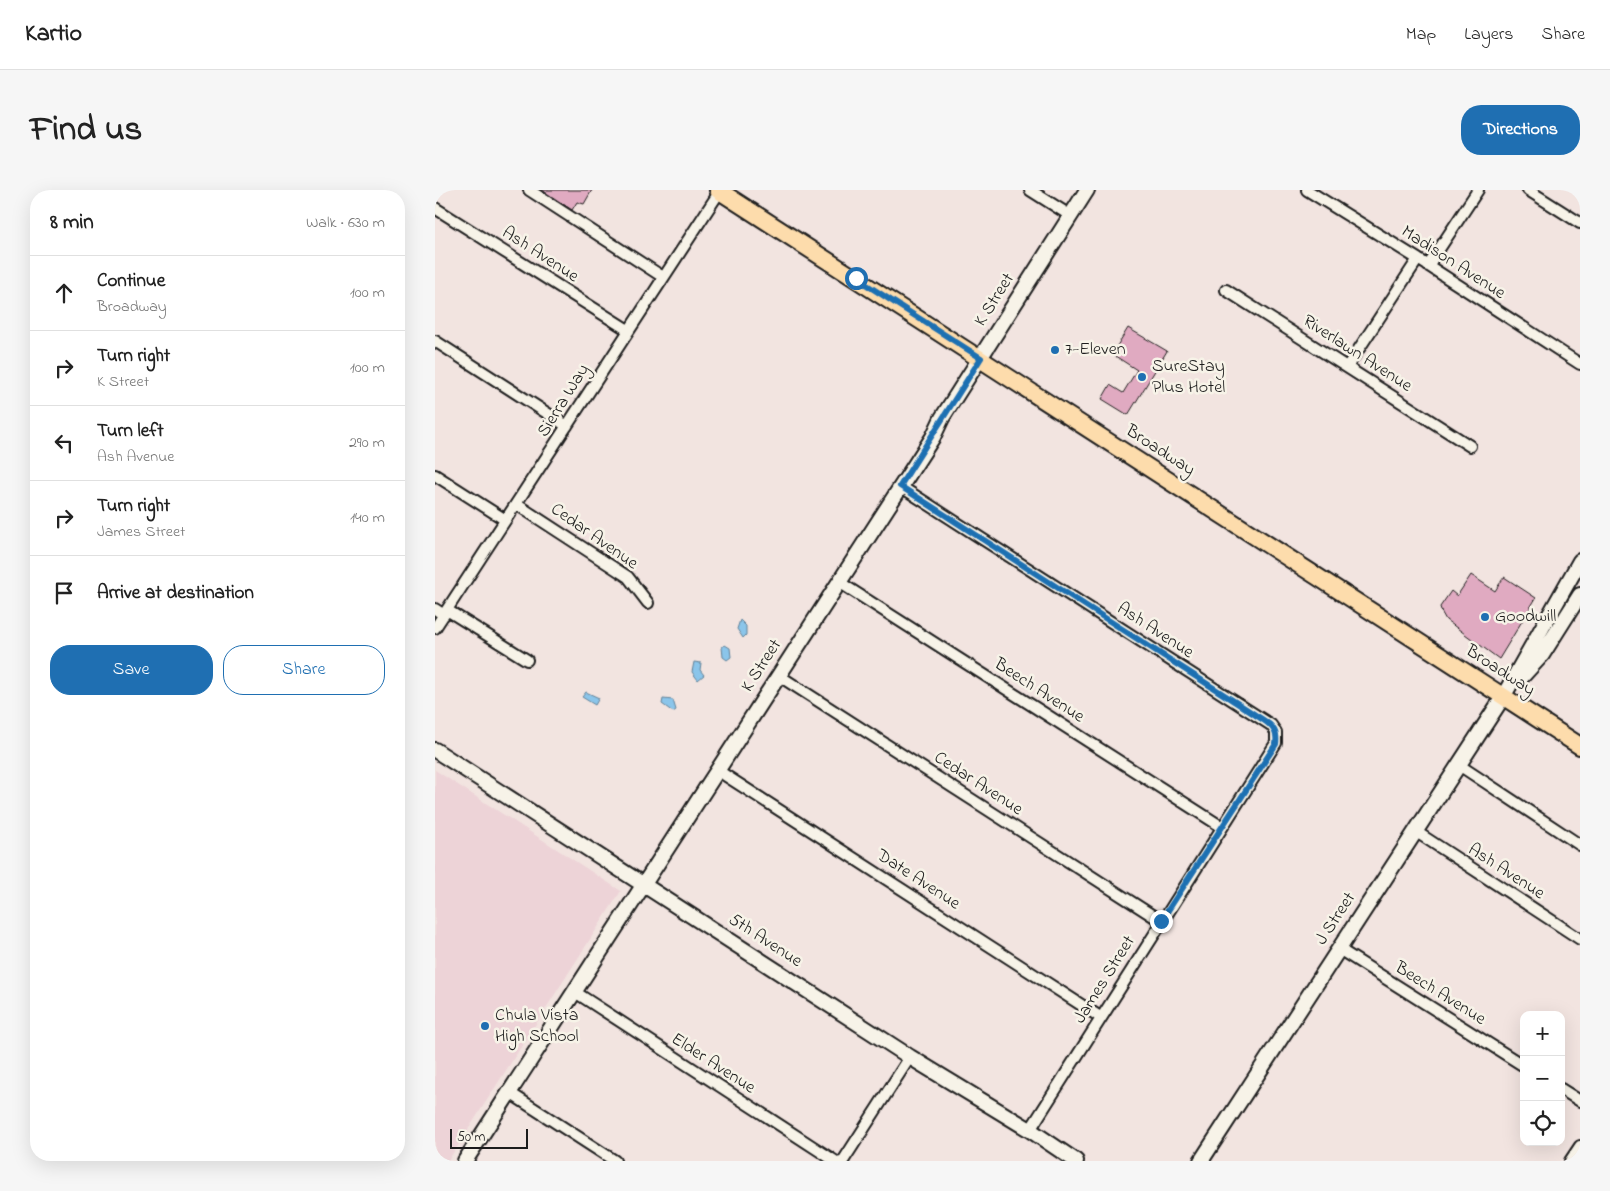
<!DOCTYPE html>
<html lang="en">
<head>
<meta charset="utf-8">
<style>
	:root { --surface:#fff; --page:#f6f6f6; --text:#222; --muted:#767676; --line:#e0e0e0; --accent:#1f6fb2 }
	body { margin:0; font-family:"Indie Flower",sans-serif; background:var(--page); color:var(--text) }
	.controls { position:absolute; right:15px; bottom:15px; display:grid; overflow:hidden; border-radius:10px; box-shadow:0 5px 20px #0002 }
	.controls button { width:45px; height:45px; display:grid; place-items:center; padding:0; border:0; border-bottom:1px solid var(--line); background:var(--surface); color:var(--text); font:25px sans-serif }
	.scale { position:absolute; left:15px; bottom:12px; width:78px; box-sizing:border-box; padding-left:5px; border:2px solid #1c1c1c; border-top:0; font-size:14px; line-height:18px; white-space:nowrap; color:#1c1c1c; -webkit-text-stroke:4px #f7f3e8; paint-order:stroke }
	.stop { position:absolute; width:15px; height:15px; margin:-11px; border:4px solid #1f6fb2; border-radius:50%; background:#fff }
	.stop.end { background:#1f6fb2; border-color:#fff; box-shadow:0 1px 5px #0008 }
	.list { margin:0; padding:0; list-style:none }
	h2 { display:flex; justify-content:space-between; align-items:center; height:65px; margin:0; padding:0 20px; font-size:21px }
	h2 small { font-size:16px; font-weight:400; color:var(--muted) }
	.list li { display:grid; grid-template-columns:32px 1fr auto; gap:15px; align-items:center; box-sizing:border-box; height:75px; padding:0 20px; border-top:1px solid var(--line) }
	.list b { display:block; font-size:19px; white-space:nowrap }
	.list p { margin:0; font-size:16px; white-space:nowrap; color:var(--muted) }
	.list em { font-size:16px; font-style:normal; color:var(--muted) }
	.actions { display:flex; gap:10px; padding:15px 20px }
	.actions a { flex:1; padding:11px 0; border:1px solid var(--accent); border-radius:20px; text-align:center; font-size:18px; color:var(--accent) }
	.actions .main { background:var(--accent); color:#fff }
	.icon { flex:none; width:28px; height:28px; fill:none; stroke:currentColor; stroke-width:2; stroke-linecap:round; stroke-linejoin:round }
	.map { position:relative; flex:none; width:1145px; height:971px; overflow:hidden; border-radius:20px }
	header { display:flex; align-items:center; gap:30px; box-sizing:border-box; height:70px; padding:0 25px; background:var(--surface); border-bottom:1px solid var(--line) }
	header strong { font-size:24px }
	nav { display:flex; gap:28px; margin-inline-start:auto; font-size:18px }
	.intro { display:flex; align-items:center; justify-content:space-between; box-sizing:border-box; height:120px; padding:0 30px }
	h1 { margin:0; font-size:35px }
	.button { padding:12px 22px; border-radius:20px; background:var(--accent); color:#fff; font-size:18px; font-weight:700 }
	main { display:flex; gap:30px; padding:0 30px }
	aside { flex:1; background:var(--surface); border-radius:20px; box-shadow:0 5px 20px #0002 }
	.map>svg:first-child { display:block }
</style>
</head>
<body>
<header>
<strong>Kartio</strong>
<nav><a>Map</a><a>Layers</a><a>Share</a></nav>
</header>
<div class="intro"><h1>Find us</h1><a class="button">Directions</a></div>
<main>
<aside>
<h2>8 min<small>Walk · 630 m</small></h2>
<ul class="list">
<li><svg class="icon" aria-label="ahead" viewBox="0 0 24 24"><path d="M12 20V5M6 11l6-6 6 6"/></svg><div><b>Continue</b><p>Broadway</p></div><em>100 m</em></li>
<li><svg class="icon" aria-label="right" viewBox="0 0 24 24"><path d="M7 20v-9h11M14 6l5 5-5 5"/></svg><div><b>Turn right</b><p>K Street</p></div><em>100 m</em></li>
<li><svg class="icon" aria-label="left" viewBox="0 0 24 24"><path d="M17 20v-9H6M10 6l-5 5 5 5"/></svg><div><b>Turn left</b><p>Ash Avenue</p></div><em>290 m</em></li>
<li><svg class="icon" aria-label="right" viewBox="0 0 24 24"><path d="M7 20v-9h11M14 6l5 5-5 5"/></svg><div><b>Turn right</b><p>James Street</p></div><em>140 m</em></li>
<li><svg class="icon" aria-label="arrive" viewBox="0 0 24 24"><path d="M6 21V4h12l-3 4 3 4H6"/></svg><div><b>Arrive at destination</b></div></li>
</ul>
<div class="actions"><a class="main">Save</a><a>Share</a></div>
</aside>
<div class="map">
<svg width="1145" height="971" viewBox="0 0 1145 971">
	<rect width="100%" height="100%" fill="#f2e4e0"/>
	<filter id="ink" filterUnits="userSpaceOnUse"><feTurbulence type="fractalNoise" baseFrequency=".02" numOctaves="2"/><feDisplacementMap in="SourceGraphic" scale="10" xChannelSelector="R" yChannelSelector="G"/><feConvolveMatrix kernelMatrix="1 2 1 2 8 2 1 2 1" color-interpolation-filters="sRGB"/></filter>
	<g filter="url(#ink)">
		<path fill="#edd3d7" d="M0,580l186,121 -173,270h-13z"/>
		<path fill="#8bc5ea" stroke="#5f8198" d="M305,430l6,6v9l-3,3 -6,-9z
			M290,455l5,3 1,9 -4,3 -4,-3 -1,-10z
			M259,472l7,1 -1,7 4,5 -6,5 -6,-8z
			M151,502l13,6 -4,7 -13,-8z
			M228,509l10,1 3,10 -3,2 -11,-8z"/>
		<path fill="#e0aac1" stroke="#1c1c1c" d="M107,0h50l-8,14 -7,-2 -5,8z
			M693,138l39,23 -39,64 -26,-16 8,-14 13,8 14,-23 -25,-16z
			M1036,385l24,16 9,-14 32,21 -37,61 -53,-39 -4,-7 -2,-6 11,-16 6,5z"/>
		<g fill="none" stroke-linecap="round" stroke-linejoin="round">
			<defs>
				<path id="street" d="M94,0l134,87
					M595,0l41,26
					M872,0l111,69 162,105
					M1093,0l52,33
					M0,18l193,122
					M993,76l50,-76
					M791,100l244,156
					M0,151l132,85
					M912,177l71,-108
					M0,285l69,44
					M465,296l371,239 5,7v11l-246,387
					M81,314l112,73 20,26
					M404,392l383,245
					M0,419l9,6
					M12,420l80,50
					M0,438c94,-146 190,-291 285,-437
					M343,485l383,246
					M1024,575l121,80
					M282,580l383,247
					M980,641l165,108
					M904,759l185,117
					M140,802l260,169
					M1126,899l19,12
					M75,903l105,68
					M408,971l67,-104
					M1135,971l10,-15"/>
				<path id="secondary" d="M1084,490l23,-25 38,-60
					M0,560l475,307 120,73 46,31
					M30,971l468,-724 9,-19 145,-228
					M766,971l302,-464 77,-136"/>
				<path id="primary" d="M283,0l862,556"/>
			</defs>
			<use href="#street" stroke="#1c1c1c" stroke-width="14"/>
			<use href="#secondary" stroke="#1c1c1c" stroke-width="18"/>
			<use href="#primary" stroke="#1c1c1c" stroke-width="20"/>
			<use href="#street" stroke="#f7f3e8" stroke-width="10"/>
			<use href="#secondary" stroke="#f7f3e8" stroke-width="14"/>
			<use href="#primary" stroke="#fddcac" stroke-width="16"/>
		</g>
	</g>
	<g fill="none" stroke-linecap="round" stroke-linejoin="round" filter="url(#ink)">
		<path stroke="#1f6fb2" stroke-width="6" d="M421,88l125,80 -81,128 354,228c12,8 25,13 22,30l-115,177"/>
	</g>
	<g fill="#1f6fb2" stroke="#f7f3e8" stroke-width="2">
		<circle cx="620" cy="160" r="5"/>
		<circle cx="707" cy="187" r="5"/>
		<circle cx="1050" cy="427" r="5"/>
		<circle cx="50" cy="836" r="5"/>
	</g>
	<g text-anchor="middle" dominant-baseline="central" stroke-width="5" stroke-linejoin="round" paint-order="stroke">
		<g font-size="18" fill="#1c1c1c" stroke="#f7f3e8">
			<text transform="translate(105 65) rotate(33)">Ash Avenue</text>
			<text transform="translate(1018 73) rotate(33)">Madison Avenue</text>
			<text transform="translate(560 110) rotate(-58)">K Street</text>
			<text transform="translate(922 164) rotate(33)">Riverlawn Avenue</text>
			<text transform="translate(129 211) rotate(-58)">Sierra Way</text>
			<text transform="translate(725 261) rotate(33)">Broadway</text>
			<text transform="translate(159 347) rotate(35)">Cedar Avenue</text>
			<text transform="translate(720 441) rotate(33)">Ash Avenue</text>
			<text transform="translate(327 476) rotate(-57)">K Street</text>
			<text transform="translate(1065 481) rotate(33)">Broadway</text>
			<text transform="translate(604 501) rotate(33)">Beech Avenue</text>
			<text transform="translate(543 594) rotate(33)">Cedar Avenue</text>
			<text transform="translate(1071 682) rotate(33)">Ash Avenue</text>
			<text transform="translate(483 690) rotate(33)">Date Avenue</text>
			<text transform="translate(901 729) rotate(-57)">J Street</text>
			<text transform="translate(330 751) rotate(33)">5th Avenue</text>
			<text transform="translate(670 790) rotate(-58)">James Street</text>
			<text transform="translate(1005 804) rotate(32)">Beech Avenue</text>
			<text transform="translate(278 874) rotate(33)">Elder Avenue</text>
		</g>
		<g font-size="18" fill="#1c1c1c" stroke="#f7f3e8" text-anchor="start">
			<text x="630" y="160">7-Eleven</text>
			<text x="717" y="177">SureStay<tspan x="717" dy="21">Plus Hotel</tspan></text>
			<text x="1060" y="427">Goodwill</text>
			<text x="60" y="826">Chula Vista<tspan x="60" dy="21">High School</tspan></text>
		</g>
	</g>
</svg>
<div class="controls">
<button>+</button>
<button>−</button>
<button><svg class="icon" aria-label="locate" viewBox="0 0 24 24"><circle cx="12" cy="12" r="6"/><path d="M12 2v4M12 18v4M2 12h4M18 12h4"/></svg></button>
</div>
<div class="scale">50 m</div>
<div class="stop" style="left:421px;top:88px"></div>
<div class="stop end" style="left:726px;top:731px"></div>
</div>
</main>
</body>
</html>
